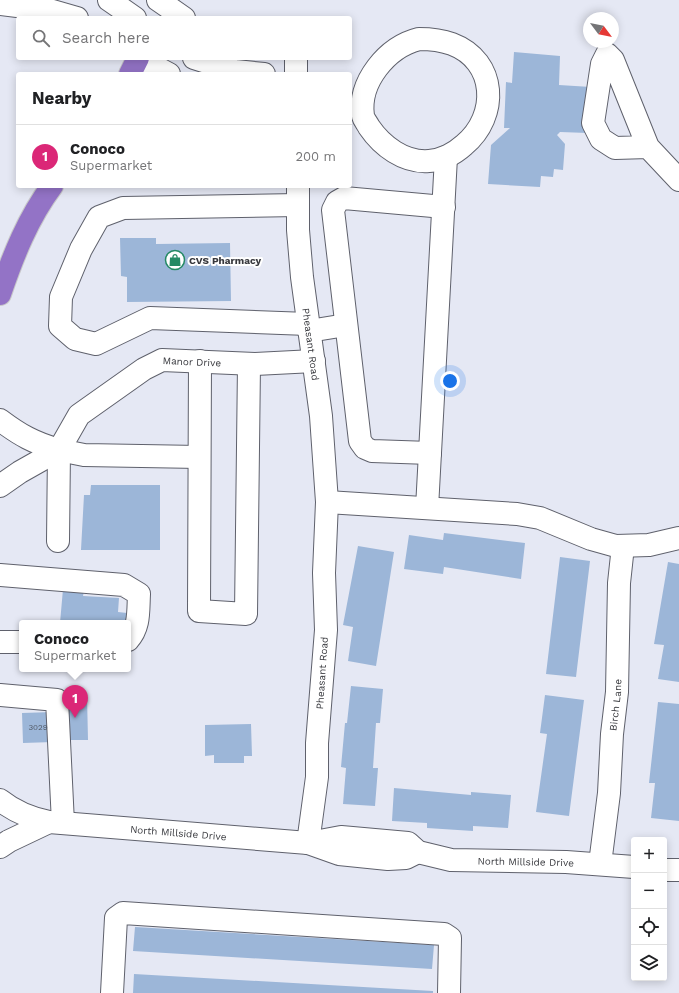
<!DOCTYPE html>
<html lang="en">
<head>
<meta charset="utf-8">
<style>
	:root { --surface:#fff; --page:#f6f6f6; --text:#202124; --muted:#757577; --line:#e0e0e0; --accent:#db2777 }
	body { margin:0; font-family:"Work Sans",sans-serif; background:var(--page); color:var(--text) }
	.controls { position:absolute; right:12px; bottom:12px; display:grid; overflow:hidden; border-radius:4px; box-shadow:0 2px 10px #0003 }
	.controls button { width:36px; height:36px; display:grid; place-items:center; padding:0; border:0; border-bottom:1px solid var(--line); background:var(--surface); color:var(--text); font:20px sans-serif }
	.compass { position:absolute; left:583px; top:12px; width:36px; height:36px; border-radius:50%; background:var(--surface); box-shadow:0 2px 10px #0003; rotate:122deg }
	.you { position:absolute; left:450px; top:381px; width:14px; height:14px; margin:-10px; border:3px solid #fff; border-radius:50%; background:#1a73e8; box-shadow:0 0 0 6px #1a73e833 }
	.badge { display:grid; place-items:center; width:26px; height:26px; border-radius:50%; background:var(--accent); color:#fff; font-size:13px; font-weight:700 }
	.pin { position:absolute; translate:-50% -33px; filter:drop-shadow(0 1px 2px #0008) }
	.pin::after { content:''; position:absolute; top:21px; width:14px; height:12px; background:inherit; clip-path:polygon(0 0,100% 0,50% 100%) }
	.popup { position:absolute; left:19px; top:620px; width:112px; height:52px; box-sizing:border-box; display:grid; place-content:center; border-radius:4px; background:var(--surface); filter:drop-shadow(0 1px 3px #0005); font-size:13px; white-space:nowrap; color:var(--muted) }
	.popup b { font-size:15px; color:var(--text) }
	.popup::after { content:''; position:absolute; left:50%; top:100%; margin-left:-8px; border:8px solid transparent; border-top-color:var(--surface) }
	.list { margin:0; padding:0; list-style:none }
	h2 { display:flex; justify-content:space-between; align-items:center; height:52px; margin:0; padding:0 16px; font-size:17px }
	h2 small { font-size:13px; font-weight:400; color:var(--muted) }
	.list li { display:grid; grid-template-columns:26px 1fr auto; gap:12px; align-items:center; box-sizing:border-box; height:64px; padding:0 16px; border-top:1px solid var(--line) }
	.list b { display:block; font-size:15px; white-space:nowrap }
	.list p { margin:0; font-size:13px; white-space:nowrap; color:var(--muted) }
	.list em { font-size:13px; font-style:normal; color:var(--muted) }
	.icon { flex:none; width:22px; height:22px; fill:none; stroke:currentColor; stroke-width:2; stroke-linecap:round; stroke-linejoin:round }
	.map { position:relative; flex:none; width:679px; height:993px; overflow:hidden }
	.search { position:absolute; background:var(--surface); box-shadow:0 2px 10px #0003; left:16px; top:16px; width:336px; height:44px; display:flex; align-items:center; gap:10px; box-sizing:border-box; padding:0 14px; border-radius:4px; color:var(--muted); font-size:15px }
	.panel { position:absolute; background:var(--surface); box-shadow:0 2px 10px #0003; left:16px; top:72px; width:336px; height:116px; border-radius:4px }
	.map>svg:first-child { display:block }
</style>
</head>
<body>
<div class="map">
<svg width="679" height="993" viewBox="0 0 679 993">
	<rect width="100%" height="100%" fill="#e5e8f4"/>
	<path fill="#9cb6d8" d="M514,52l46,4 -1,29 32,2 -3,46 -28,-1 -3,3 8,9 -2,26 -9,-1 -1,8 -12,-1 -1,11 -52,-3 3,-39 19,-17h-6l2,-46 6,1z
		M120,238h36v6l74,-1 1,58 -104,1v-25l-6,-1z
		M91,485h69v65h-79l3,-55h6z
		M444,533l81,10 -4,36 -77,-12 -1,7 -39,-5 5,-34 34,5z
		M358,546l36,6 -18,114 -28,-5 5,-34 -10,-2z
		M560,557l30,4 -14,116 -30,-3z
		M668,562l11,2v118l-21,-3 6,-34 -10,-1z
		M63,589l21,2 -1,5 36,2 -1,14 9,1v10h-67z
		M351,686l32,3 -3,34h-4l-3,45h5l-3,38 -32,-2 3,-36 -5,-1 4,-44h2z
		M545,695l39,5 -15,116 -33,-4 11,-78 -7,-1z
		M63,696h24l1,44h-25z
		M658,702l21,2v117l-28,-3 4,-35h-6z
		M53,712v30l-30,1 -1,-30z
		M251,724l1,32h-8v7h-30v-8l-9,1v-31z
		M394,788l77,7v-3l40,3 -3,33 -35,-2v5l-46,-3v-5l-35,-2z
		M135,927l299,18 -2,24 -299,-18z
		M134,974l299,17v2h-300z"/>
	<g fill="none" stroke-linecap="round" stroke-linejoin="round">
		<defs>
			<g id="minor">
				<path d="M109,0l26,18"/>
				<path d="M158,0l26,18"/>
				<path d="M0,4l49,6 28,8"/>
				<path d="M419,39c12,0 22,1 33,5 45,17 47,72 12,101 -10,9 -21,15 -35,16 -25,2 -47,-15 -60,-34 -2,-4 -5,-7 -6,-11 -5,-34 24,-69 56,-77z"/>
				<path d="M139,58l30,16"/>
				<path d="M194,58l41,13 29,3"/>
				<path d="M296,58v16"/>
				<path d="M648,147l-33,1 -14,-9 -8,-16 9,-59 5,-10 6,6 35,87 31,33"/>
				<path id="s1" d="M298,186v44l4,47 19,139 6,86 -3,71 2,57 -9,113v34l-9,66"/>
				<path d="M298,205l-175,3 -24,9 -18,32 -20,48 -1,29 15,13 21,5 54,-26 158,6"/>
				<path d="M309,331l37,-6"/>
				<path d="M200,361l-1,250 47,3 3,-250"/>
				<path d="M0,420c20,15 34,23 59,30l-39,22 -20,14"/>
				<path d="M59,450l25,5 115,2"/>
				<path d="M430,453l-58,-2 -7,-3 -5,-7 -27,-231 4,-8 7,-4 100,9"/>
				<path d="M327,502l190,12 23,4 51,21 25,7 33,-1 30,-7"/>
				<path d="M427,508l19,-351"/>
				<path id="s2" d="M58,541l1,-91 20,-35 65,-46 18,-9 93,4 59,-3"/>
				<path d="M0,575l124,10 15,9c-1,17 1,33 -11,46"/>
				<path d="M0,642h22"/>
				<path d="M0,695l57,5 6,123"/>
				<path id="s3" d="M0,800c15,12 30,18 49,22l259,21 31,11 49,5 18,-1 12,-6"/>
				<path id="s4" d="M309,843l32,-6 67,6 10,9 33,8 115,2 68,5"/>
				<path d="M0,847l9,-6 40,-19"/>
				<path id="s5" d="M600,864l9,-71 3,-59 5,-42 2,-109 4,-37"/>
				<path d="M664,870h15"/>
				<path d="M112,993l4,-75 7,-5 321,21 6,4 -1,55"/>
			</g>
			<path id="highway" d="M130,74l8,-16
				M0,294c13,-38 28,-76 52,-108"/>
		</defs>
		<use href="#minor" stroke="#5f616c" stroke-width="24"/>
		<use href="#highway" stroke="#c7c7c9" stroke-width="24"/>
		<use href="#minor" stroke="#fff" stroke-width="22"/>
		<use href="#highway" stroke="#9373c6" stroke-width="22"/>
	</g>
	<defs>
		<symbol id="shop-ring" viewBox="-11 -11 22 22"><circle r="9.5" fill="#fff" stroke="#248964" stroke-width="1.5"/><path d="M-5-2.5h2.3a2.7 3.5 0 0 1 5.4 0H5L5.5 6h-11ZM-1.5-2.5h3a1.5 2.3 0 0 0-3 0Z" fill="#248964"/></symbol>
	</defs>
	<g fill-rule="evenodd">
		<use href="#shop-ring" x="164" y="249" width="22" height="22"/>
	</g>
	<g text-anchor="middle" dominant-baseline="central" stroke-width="4" stroke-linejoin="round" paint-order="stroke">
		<g font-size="8" fill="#505864">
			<text x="38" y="727">3029</text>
		</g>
		<g font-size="10" font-weight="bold" fill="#37383d" stroke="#fff" text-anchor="start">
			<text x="189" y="260">CVS Pharmacy</text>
		</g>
		<g font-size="10" fill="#37383d" stroke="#fff">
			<text stroke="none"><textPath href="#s1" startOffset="159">Pheasant Road</textPath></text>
			<text stroke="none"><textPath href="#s2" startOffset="261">Manor Drive</textPath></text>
			<text transform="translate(322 673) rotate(-86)">Pheasant Road</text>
			<text stroke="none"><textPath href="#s5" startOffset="160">Birch Lane</textPath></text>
			<text stroke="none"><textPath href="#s3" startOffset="184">North Millside Drive</textPath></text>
			<text stroke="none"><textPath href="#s4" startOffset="222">North Millside Drive</textPath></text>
		</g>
	</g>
</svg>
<div class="controls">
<button>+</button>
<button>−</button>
<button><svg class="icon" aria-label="locate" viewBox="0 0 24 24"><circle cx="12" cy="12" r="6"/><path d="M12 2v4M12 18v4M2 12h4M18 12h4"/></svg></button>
<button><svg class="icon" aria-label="layers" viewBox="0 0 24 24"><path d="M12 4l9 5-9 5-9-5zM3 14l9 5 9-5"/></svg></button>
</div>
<svg class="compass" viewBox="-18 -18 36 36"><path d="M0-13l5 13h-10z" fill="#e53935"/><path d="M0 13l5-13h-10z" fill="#757577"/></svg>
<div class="you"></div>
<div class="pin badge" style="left:75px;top:718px">1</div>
<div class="popup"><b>Conoco</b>Supermarket</div>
<div class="search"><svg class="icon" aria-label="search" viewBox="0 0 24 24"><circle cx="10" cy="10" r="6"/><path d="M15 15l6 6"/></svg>Search here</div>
<section class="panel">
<h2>Nearby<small></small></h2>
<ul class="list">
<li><span class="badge">1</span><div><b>Conoco</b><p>Supermarket</p></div><em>200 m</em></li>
</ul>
</section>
</div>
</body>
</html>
